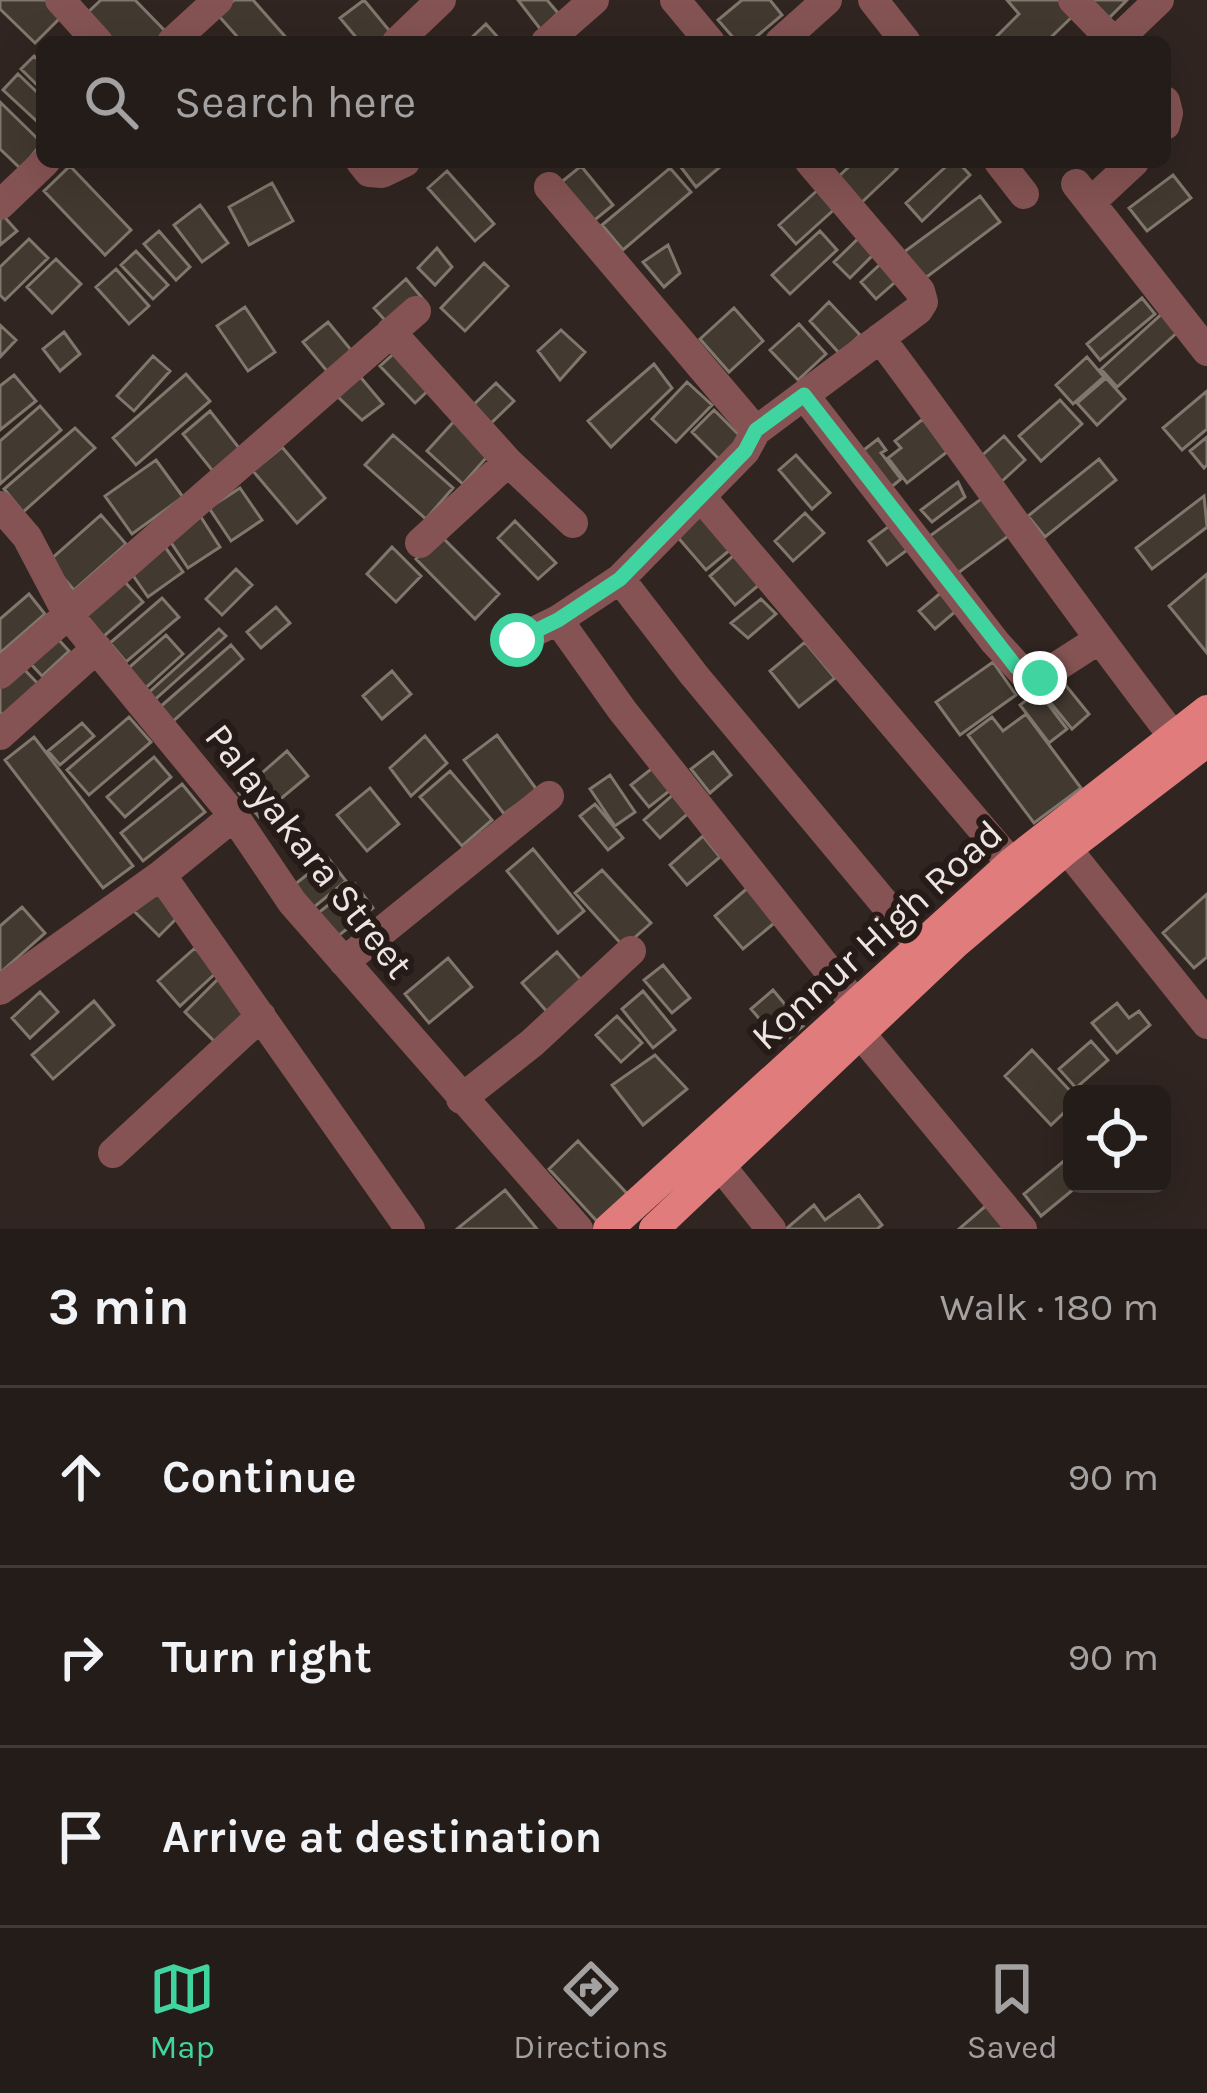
<!DOCTYPE html>
<html lang="en">
<head>
<meta charset="utf-8">
<style>
	:root { --surface:#241c18; --page:#2c2521; --text:#f1f3f6; --muted:#a3a1a2; --line:#413a37; --accent:#40d4a1 }
	body { margin:0; font-family:Karla,sans-serif; background:var(--page); color:var(--text) }
	.controls { position:absolute; right:36px; bottom:36px; display:grid; overflow:hidden; border-radius:18px; box-shadow:0 12px 48px #0002 }
	.controls button { width:108px; height:108px; display:grid; place-items:center; padding:0; border:0; border-bottom:3px solid var(--line); background:var(--surface); color:var(--text); font:60px sans-serif }
	.stop { position:absolute; width:36px; height:36px; margin:-27px; border:9px solid #40d4a1; border-radius:50%; background:#fff }
	.stop.end { background:#40d4a1; border-color:#fff; box-shadow:0 3px 12px #0008 }
	.list { margin:0; padding:0; list-style:none }
	h2 { display:flex; justify-content:space-between; align-items:center; height:156px; margin:0; padding:0 48px; font-size:51px }
	h2 small { font-size:39px; font-weight:400; color:var(--muted) }
	.list li { display:grid; grid-template-columns:78px 1fr auto; gap:36px; align-items:center; box-sizing:border-box; height:180px; padding:0 48px; border-top:3px solid var(--line) }
	.list b { display:block; font-size:45px; white-space:nowrap }
	.list em { font-size:39px; font-style:normal; color:var(--muted) }
	.icon { flex:none; width:66px; height:66px; fill:none; stroke:currentColor; stroke-width:2; stroke-linecap:round; stroke-linejoin:round }
	.map { position:relative; flex:none; width:1207px; height:1229px; overflow:hidden }
	.search { position:absolute; background:var(--surface); box-shadow:0 12px 48px #0002; left:36px; right:36px; top:36px; height:132px; display:flex; align-items:center; gap:30px; box-sizing:border-box; padding:0 42px; border-radius:18px; color:var(--muted); font-size:45px }
	.sheet { height:696px; background:var(--surface) }
	nav { display:flex; justify-content:space-around; align-items:center; box-sizing:border-box; height:168px; border-top:3px solid var(--line); background:var(--surface); font-size:33px; color:var(--muted) }
	nav a { display:grid; justify-items:center; gap:6px }
	nav .on { color:var(--accent) }
	.map>svg:first-child { display:block }
</style>
</head>
<body>
<div class="map">
<svg width="1207" height="1229" viewBox="0 0 1207 1229">
	<rect width="100%" height="100%" fill="#302520"/>
	<path fill="#423930" stroke="#81776c" stroke-width="3" d="M0,0h51l14,13 -30,30 -35,-34z
		M101,0h34l33,34 -9,8h-48l-26,-27z
		M234,0h19l37,42h-48l-25,-28z
		M364,0l29,35 -9,7h-24l-20,-24z
		M518,0h29l11,13 -17,17z
		M742,0h28l12,15 -32,27h-13l-19,-22z
		M1065,0l12,12 -31,30h-45l-5,-5 23,-23 -12,-14z
		M1080,0h47l-24,24z
		M486,24l16,18h-35z
		M34,56l8,8v26l-21,-21z
		M18,74l24,23v29l-39,-36z
		M0,102l42,41 -21,26 -21,-20z
		M677,162h49l-30,25z
		M854,162h36l7,7 -36,34 -24,-25z
		M951,162h7l12,13 -48,46 -16,-18z
		M70,166l61,64 -26,25 -61,-64z
		M581,166l32,39 -22,18 -32,-39z
		M670,168l21,24 -68,58 -21,-25z
		M447,171l47,53 -19,17 -47,-53z
		M1173,175l18,23 -44,33 -18,-23z
		M272,183l21,38 -44,24 -20,-38z
		M821,187l17,19 -42,38 -17,-19z
		M980,196l20,26 -76,57 -20,-27z
		M200,205l28,38 -26,19 -28,-37z
		M0,212l17,19 -17,14z
		M159,231l31,36 -14,13 -32,-36z
		M820,231l17,19 -47,44 -18,-19z
		M864,233l15,16 -29,29 -16,-16z
		M29,239l19,19 -43,42 -5,-5v-28z
		M668,245l12,28 -16,14 -21,-25z
		M437,248l15,19 -17,18 -17,-17z
		M136,251l32,34 -15,14 -32,-34z
		M887,258l15,18 -26,23 -15,-17z
		M56,259l25,25 -29,29 -25,-26z
		M484,263l24,23 -43,45 -24,-23z
		M116,269l33,37 -20,18 -33,-37z
		M406,279l17,20 -32,28 -17,-19z
		M1142,298l13,16 -55,46 -13,-16z
		M829,302l31,33 -20,19 -30,-33z
		M245,307l30,45 -27,19 -31,-45z
		M734,308l29,33 -34,31 -29,-33z
		M1164,312l16,18 -63,57 -16,-18z
		M328,322l28,34 -25,20 -28,-34z
		M799,324l27,30 -28,26 -28,-30z
		M0,325l16,15 -16,17z
		M561,330l24,22 -25,28 -22,-29z
		M64,332l16,22 -20,17 -17,-22z
		M400,348l35,36 -20,19 -35,-37z
		M153,356l17,15 -36,40 -17,-15z
		M1087,357l17,20 -31,27 -17,-19z
		M654,364l18,24 -61,59 -23,-26z
		M357,373l26,31 -21,16 -27,-26z
		M186,374l24,27 -74,64 -23,-27z
		M14,375l22,26 -36,29v-44z
		M1106,378l19,21 -28,26 -20,-22z
		M687,382l25,23 -36,37 -24,-23z
		M496,383l18,18 -30,29 -18,-18z
		M1207,391v38l-25,21 -19,-22z
		M1060,400l22,24 -41,37 -22,-25z
		M40,406l21,24 -61,54v-43z
		M714,410l30,30 -22,22 -30,-30z
		M210,411l33,42 -27,22 -33,-41z
		M457,418l36,32 -30,34 -36,-33z
		M923,419l24,33 -40,31 -19,-25 13,-10 -6,-7z
		M75,428l20,20 -72,64 -19,-23z
		M393,435l60,53 -27,31 -61,-54z
		M1004,436l21,24 -25,23 -22,-24z
		M1207,437v28l-3,3 -14,-17z
		M878,439l8,11 -5,3 20,26 -17,14 -28,-37z
		M282,447l43,51 -28,25 -44,-52z
		M796,455l34,38 -18,16 -33,-39z
		M1099,459l17,21 -71,57 -17,-21z
		M156,460l27,37 -51,37 -27,-38z
		M958,482l7,15 -33,25 -11,-12z
		M240,488l22,32 -31,21 -22,-33z
		M1204,496l3,31 -55,42 -16,-21z
		M984,497l27,37 -57,42 -27,-38z
		M699,512l32,37 -25,21 -32,-37z
		M805,513l19,20 -31,28 -18,-20z
		M199,514l21,33 -32,21 -22,-33z
		M101,515l25,29 -52,46 -25,-29z
		M515,521l41,42 -18,16 -40,-41z
		M896,521l18,24 -27,20 -18,-24z
		M440,535l59,59 -24,25 -59,-60z
		M160,540l23,32 -35,25 -23,-33z
		M392,547l29,29 -25,26 -29,-28z
		M734,555l26,29 -25,21 -25,-29z
		M236,569l16,16 -30,30 -16,-16z
		M116,572l27,30 -40,35 -27,-29z
		M1207,574v79l-38,-47z
		M949,586l14,19 -28,24 -16,-18z
		M29,594l16,20 -45,39v-34z
		M162,598l17,19 -53,45 -16,-19z
		M761,599l15,15 -28,24 -17,-15z
		M276,607l14,16 -29,25 -14,-16z
		M219,629l7,7 -74,66 -6,-7z
		M166,635l17,19 -42,38 -17,-20z
		M58,639l11,12 -27,25 -11,-12z
		M805,642l30,36 -36,29 -29,-36z
		M231,645l12,14 -71,63 -12,-15z
		M993,662l23,33 -56,40 -24,-33z
		M19,664l24,25 -33,32 -10,-9v-29z
		M392,671l19,23 -29,25 -19,-23z
		M1059,677l30,37 -17,15 -31,-38z
		M1038,691l29,38 -18,14 -29,-38z
		M1026,714l55,74 -47,35 -66,-88 24,-18 11,14z
		M129,717l22,25 -62,53 -22,-25z
		M82,723l12,13 -34,29 -12,-14z
		M497,735l40,55 -33,24 -40,-54z
		M425,736l22,27 -36,33 -21,-28z
		M34,737l99,129 -30,22 -98,-128z
		M287,751l21,25 -49,41 -20,-24z
		M713,752l18,23 -21,18 -19,-24z
		M154,757l17,20 -46,40 -18,-20z
		M655,766l18,22 -24,19 -18,-22z
		M450,771l42,49 -30,26 -42,-49z
		M610,775l25,37 -20,14 -25,-37z
		M182,784l23,28 -62,49 -22,-28z
		M370,788l29,36 -32,27 -30,-36z
		M676,792l16,18 -32,28 -16,-18z
		M595,804l28,34 -15,12 -28,-34z
		M703,836l17,21 -33,28 -17,-20z
		M533,849l51,62 -26,22 -51,-62z
		M328,858l18,23 -38,31 -19,-23z
		M602,870l49,53 -27,24 -49,-54z
		M355,884l18,24 -41,33 -19,-24z
		M750,886l28,34 -35,29 -28,-33z
		M158,887l24,26 -23,23 -25,-25z
		M1207,894v63l-13,11 -31,-35z
		M22,907l23,26 -45,40v-47z
		M195,948l22,24 -37,34 -22,-25z
		M557,952l27,31 -35,31 -27,-31z
		M448,958l24,29 -43,36 -24,-29z
		M663,965l27,33 -18,15 -28,-33z
		M224,973l22,42 -27,31 -34,-34z
		M773,990l30,36 -22,18 -30,-35z
		M643,991l32,39 -22,18 -31,-39z
		M40,992l18,20 -28,26 -18,-20z
		M94,1001l20,24 -61,54 -21,-24z
		M1117,1003l12,15 10,-7 11,14 -33,28 -25,-30z
		M617,1016l25,27 -21,19 -25,-27z
		M1091,1041l17,19 -32,28 -17,-19z
		M1032,1050l41,44 -1,11 -21,20 -46,-49z
		M655,1055l32,34 -44,36 -31,-40z
		M578,1141l56,60 -30,28 -55,-60z
		M1064,1161l8,10v13h8l-39,32 -17,-22z
		M505,1190l32,39h-80z
		M859,1195l23,30 -5,4h-91l28,-24 11,15z
		M989,1203l19,21 -7,5h-42z"/>
	<g fill="none" stroke-linecap="round" stroke-linejoin="round">
		<path stroke="#855353" stroke-width="30" d="M60,0l38,42
			M675,0l35,42
			M873,0l33,42
			M1073,0l41,42
			M172,42l46,-42
			M397,42l44,-42
			M546,42l48,-42
			M780,42l47,-42
			M1115,42l44,-42
			M1165,101l3,12 -3,12
			M361,162l8,10 13,1 23,-11
			M999,162l25,32
			M1076,184l131,167
			M549,187l207,244
			M1091,202l43,-40
			M0,205l45,-43
			M391,332l117,130 65,61
			M880,338c99,132 192,268 293,398
			M804,395l191,247 31,34 13,2 59,-38
			M701,497l310,366
			M0,506l27,31 40,76 167,203 58,86 286,327
			M420,543l88,-81
			M620,579l74,96 226,271
			M558,620l64,90 235,296
			M517,640l41,-20 62,-41 125,-128 11,-20 162,-121 5,-8 -3,-11 -110,-129
			M0,674l416,-363
			M0,735l97,-87
			M1067,849l140,175
			M161,875l249,354
			M344,962l205,-166
			M0,990l161,-115 73,-59
			M860,1033l162,196
			M461,1099l71,-56 99,-92
			M113,1153l148,-137
			M719,1164l52,65"/>
		<path stroke="#e17c7c" stroke-width="30" d="M608,1229l403,-366 196,-153
			M654,1229l301,-285 112,-95 140,-107"/>
	</g>
	<g fill="none" stroke-linecap="round" stroke-linejoin="round">
		<path stroke="#40d4a1" stroke-width="15" d="M517,640l41,-20 62,-41 125,-128 11,-21 48,-35 212,272 11,9 13,2"/>
	</g>
	<g text-anchor="middle" dominant-baseline="central" stroke-width="12" stroke-linejoin="round" paint-order="stroke">
		<g font-size="39" fill="#ede5e2" stroke="#261b16">
			<text transform="translate(309 851) rotate(52)">Palayakara Street</text>
			<text transform="translate(877 935) rotate(-42)">Konnur High Road</text>
		</g>
	</g>
</svg>
<div class="controls">
<button><svg class="icon" aria-label="locate" viewBox="0 0 24 24"><circle cx="12" cy="12" r="6"/><path d="M12 2v4M12 18v4M2 12h4M18 12h4"/></svg></button>
</div>
<div class="stop" style="left:517px;top:640px"></div>
<div class="stop end" style="left:1040px;top:678px"></div>
<div class="search"><svg class="icon" aria-label="search" viewBox="0 0 24 24"><circle cx="10" cy="10" r="6"/><path d="M15 15l6 6"/></svg>Search here</div>
</div>
<section class="sheet">
<h2>3 min<small>Walk · 180 m</small></h2>
<ul class="list">
<li><svg class="icon" aria-label="ahead" viewBox="0 0 24 24"><path d="M12 20V5M6 11l6-6 6 6"/></svg><div><b>Continue</b></div><em>90 m</em></li>
<li><svg class="icon" aria-label="right" viewBox="0 0 24 24"><path d="M7 20v-9h11M14 6l5 5-5 5"/></svg><div><b>Turn right</b></div><em>90 m</em></li>
<li><svg class="icon" aria-label="arrive" viewBox="0 0 24 24"><path d="M6 21V4h12l-3 4 3 4H6"/></svg><div><b>Arrive at destination</b></div></li>
</ul>
</section>
<nav>
<a class="on"><svg class="icon" aria-label="map" viewBox="0 0 24 24"><path d="M3 6l6-2 6 2 6-2v14l-6 2-6-2-6 2zM9 4v14M15 6v14"/></svg>Map</a>
<a><svg class="icon" aria-label="directions" viewBox="0 0 24 24"><path d="M12 3l9 9-9 9-9-9zM9 14v-3h6M13 9l2 2-2 2"/></svg>Directions</a>
<a><svg class="icon" aria-label="saved" viewBox="0 0 24 24"><path d="M7 4h10v16l-5-4-5 4z"/></svg>Saved</a>
</nav>
</body>
</html>
